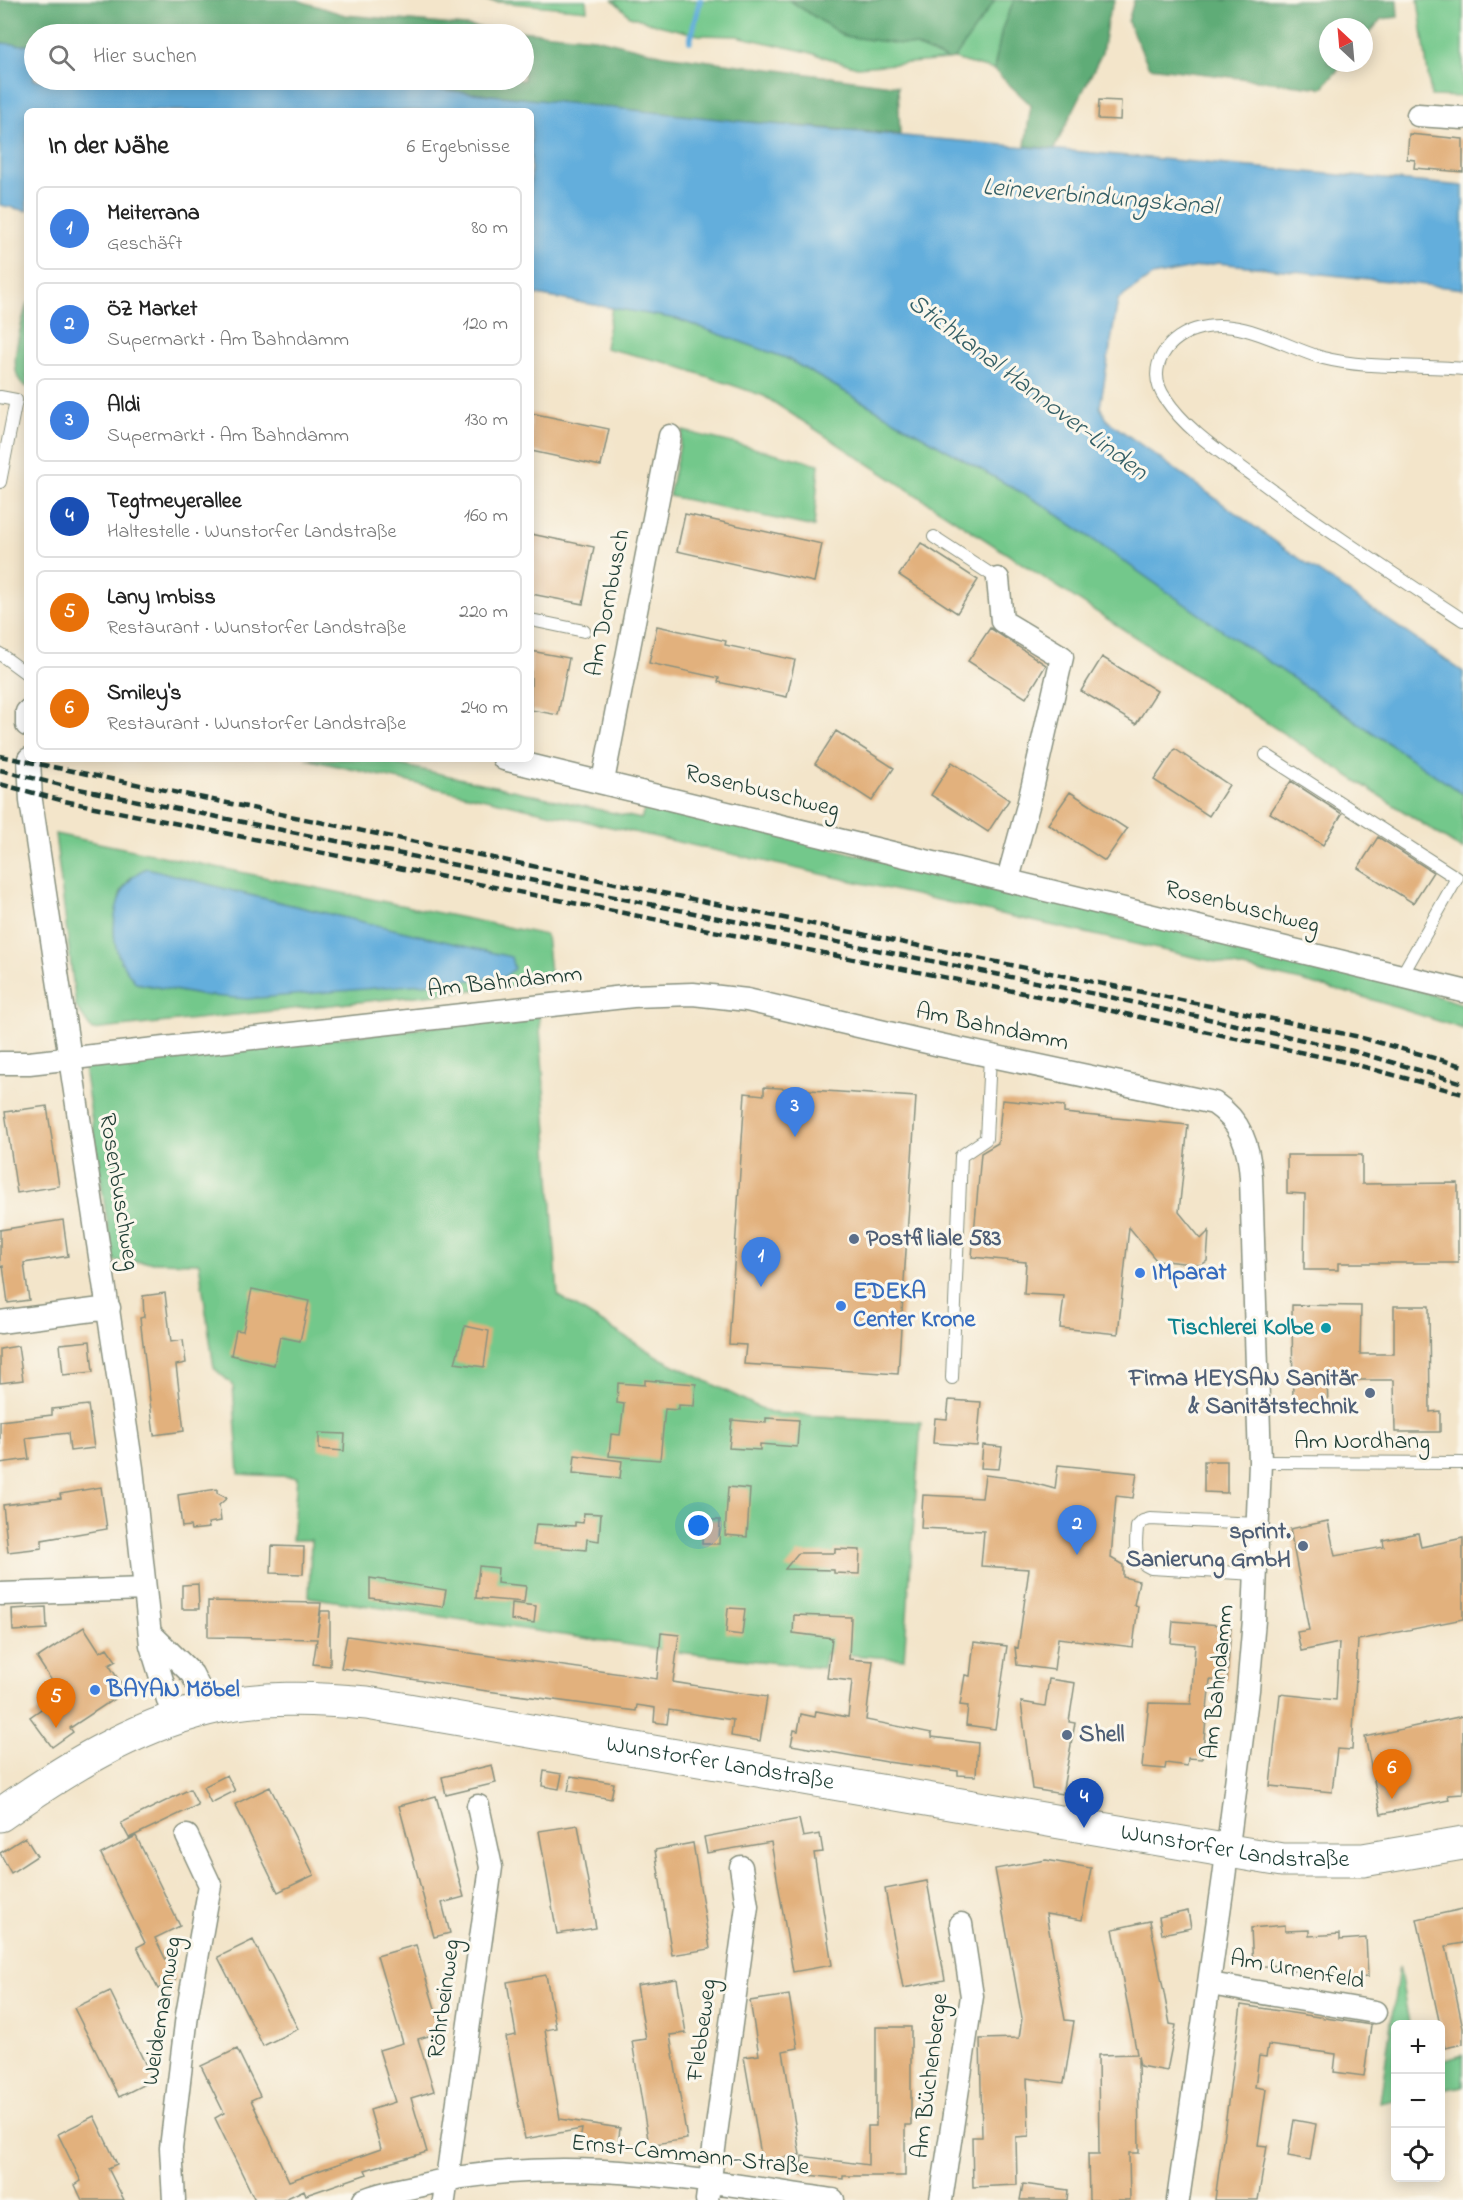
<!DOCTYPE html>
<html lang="de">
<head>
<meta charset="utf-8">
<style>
	:root { --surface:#fff; --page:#f2f2f2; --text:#222; --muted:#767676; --line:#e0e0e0; --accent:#c8321e }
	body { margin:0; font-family:"Indie Flower",sans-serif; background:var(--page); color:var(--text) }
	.controls { position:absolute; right:18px; bottom:18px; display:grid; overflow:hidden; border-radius:9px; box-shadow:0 3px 15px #0003 }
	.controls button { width:54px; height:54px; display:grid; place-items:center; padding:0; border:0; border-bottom:2px solid var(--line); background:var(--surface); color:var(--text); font:30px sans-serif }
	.compass { position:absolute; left:1319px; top:18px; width:54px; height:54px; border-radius:50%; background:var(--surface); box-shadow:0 3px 15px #0003; rotate:334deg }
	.you { position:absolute; left:699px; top:1526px; width:21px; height:21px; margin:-15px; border:4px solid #fff; border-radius:50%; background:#1a73e8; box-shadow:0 0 0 9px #1a73e833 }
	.badge { display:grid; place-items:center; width:39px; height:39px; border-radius:50%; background:var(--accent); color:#fff; font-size:20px; font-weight:700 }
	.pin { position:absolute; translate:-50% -50px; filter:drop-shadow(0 2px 3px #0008) }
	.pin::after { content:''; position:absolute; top:32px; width:21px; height:18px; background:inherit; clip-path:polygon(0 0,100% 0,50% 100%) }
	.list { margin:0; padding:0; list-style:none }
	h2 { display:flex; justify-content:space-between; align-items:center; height:78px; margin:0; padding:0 24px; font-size:26px }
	h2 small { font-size:20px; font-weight:400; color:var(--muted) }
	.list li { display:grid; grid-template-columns:39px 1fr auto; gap:18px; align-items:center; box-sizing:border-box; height:84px; margin:0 12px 12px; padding:0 12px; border:2px solid var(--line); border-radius:9px }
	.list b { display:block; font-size:22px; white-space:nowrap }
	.list p { margin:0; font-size:20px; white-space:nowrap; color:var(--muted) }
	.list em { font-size:20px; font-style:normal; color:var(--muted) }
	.icon { flex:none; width:33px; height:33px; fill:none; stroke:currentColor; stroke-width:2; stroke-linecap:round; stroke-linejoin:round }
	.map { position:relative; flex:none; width:1463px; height:2200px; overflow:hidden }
	.search { position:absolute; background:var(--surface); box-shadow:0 3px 15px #0003; left:24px; top:24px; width:510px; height:66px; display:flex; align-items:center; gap:15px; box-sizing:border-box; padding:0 21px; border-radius:33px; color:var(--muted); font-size:22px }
	.panel { position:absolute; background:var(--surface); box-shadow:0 3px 15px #0003; left:24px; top:108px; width:510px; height:654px; border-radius:9px }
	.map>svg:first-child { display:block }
</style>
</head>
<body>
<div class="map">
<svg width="1463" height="2200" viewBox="0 0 1463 2200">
	<rect width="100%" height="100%" fill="#fbf7ec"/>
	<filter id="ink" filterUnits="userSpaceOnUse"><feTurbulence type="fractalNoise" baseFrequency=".0167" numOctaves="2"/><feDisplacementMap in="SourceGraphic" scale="12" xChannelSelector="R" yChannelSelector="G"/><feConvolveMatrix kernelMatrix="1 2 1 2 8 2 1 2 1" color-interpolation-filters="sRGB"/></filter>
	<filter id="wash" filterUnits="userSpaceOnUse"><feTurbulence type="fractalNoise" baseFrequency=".008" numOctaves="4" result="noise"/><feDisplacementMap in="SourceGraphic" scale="24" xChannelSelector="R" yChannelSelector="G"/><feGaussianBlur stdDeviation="1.35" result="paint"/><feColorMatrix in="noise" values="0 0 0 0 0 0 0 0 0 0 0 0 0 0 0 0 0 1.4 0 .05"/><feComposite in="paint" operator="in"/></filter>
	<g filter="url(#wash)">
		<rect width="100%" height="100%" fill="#f3e5ca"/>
		<path fill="#73c88b" stroke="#498260" stroke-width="1.5" fill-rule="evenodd" d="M476,0h110l1,10z
			M613,0h176l55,36 72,10 32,14 -91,7 -49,-15 -71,-16 -38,-1 -41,-10 -28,-9z
			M995,0h19l-12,29 -8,41 -40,-11z
			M1418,0h45v97l-32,-1z
			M27,302v85c-24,-12 -4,-64 0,-85z
			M612,307l65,12 109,39 259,148 171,120 247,168v56l-699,-454 -96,-33 -63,-15z
			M683,431l136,33 -5,63 -145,-31z
			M306,759h68l267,60 5,-15 752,180 65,20v25l-96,-31 -66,-17z
			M55,834l491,101 5,47 -459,48 -16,-23zM131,877l114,17 265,63 -311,38 -63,-12 -18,-79 3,-13z
			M539,1014l19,282 102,62 110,55 151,9 -17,237 -78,-6 -3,15 -146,-16 -368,-55 2,-57h-19l5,-63 -58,-3 -6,-89 -19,-17 -15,-105 -86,-2 -29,-193z
			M1399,1966l10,58h-13l-1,76 -15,3z
			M1463,2055v31l-22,4v-29z"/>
		<path fill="#5eac77" stroke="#3e7456" stroke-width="1.5" d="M0,0h297l48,15 250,23 69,17 234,31 2,48 -163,-13 -389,-41h176v-46h-490v12l-34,-3z
			M789,0h206l-41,59 -6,1 -32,-14 -72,-10z
			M1014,0h101l-7,17 -6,36 -48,96 -29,-3 6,-41 -37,-35 8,-41z
			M1134,0h263l1,17 -17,2 -17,21v-13h-36v36h16l-22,25 -173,-21 -21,-45z"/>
		<path fill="#64aedc" stroke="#427688" stroke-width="1.5" d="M0,43l34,3v34h314l389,41 726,65v103l-245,-26 -66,13 -34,24 -18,107 8,14 172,124 183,127v122l-247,-168 -171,-120 -259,-148 -109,-39 -146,-25v-183h-504v100l-27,-6z
			M147,868l98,26 266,63 3,12 -10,8 -257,22 -47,-4 -64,-12c-5,-7 -12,-15 -16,-24 -13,-29 -5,-78 27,-91z"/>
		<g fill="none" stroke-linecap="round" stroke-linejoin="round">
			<path stroke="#64aedc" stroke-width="6" d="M690,41l10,-41"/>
		</g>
		<g id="blocks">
			<path fill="#e2b17d" d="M1099,100l22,1 -1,19 -22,-1z
				M1409,134l54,5v33l-49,-4 1,-8 -8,-1z
				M531,413l78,16 -8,37 -70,-15z
				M685,514l137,30 -8,38 -137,-31z
				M531,534l63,13 -11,57 -52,-10z
				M921,543l57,37 -21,33 -58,-38z
				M657,626l69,15 -1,4 70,15 -8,37 -69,-15 1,-4 -70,-15z
				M990,628l56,37 -20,33 -58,-37z
				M531,651l38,7 -11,57 -27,-5z
				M1102,657l55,34 -21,33 -55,-33z
				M836,731l58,37 -22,33 -57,-37z
				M1175,749l54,36 -20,31 -55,-36z
				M952,762l57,38 -21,32 -57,-37z
				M1291,781l51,33 -19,31 -53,-32z
				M1070,792l57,37 -22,32 -57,-37z
				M1378,837l55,35 -20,31 -55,-35z
				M764,1087l152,10 -18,277 -154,-10 2,-19 -17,-1 16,-251 19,2z
				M1002,1100l62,6v7l124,12 -9,87 22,27 8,-8 -2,30 -6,4 -45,-5 -27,-33 -11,107 -58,-6 4,-32 -40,-2 2,-32 -54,-5 9,-104 17,-10z
				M47,1106l12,80 -42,7 -12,-81z
				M1287,1155h75v29l96,-1v80h-120v7h-34l1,-76 -18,-1z
				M63,1220l5,36 -44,7 5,37 -21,3 -5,-37 -3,1v-37z
				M252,1289l57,12 -9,40 -20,-4 -6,28 -43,-10 5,-25 7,1z
				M165,1293l6,49 12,-2 3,23 -10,2 8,66 -30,4 -14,-117 4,-1 -1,-21z
				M1292,1305l69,1 -1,48h34v-48h35l1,106 10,-1v21h-45l-1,-52h-67l1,25 -35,1z
				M465,1326l24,5 -5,36 -29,-4z
				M90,1341l3,31 -30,3 -3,-31z
				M18,1346l5,34 -23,3v-34z
				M645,1380l51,4 -2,22 -15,-1v5l-14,-1 -5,51 -51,-4 2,-22 9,1 4,-31 -7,-1 1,-20 27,2z
				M949,1400l32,2 -4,44 -44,-3 2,-25 12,1z
				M88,1405l6,43 -24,3 -2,-18 -42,5 3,21 -29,4v-42l52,-6v-6z
				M766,1418l33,2 -2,27 -37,-3v6l-31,-2 3,-28 34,3z
				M319,1433l26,1 -1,17 -25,-2z
				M983,1445l19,2 -3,22 -18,-1z
				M575,1455l47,6 -2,17 -47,-5z
				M1204,1461h23v32l-23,-1z
				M1058,1465l79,8 -4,25 -17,-2 -5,62 12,7v12l16,4 -5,24 4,1 -5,41 -75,-9 -4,32 -37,-5 -2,-18 3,1 11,-79 -48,-3 3,-35 -63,-3 2,-33 59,3 3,-23 33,4 37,10z
				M101,1487l6,42 -65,11v8l-34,4 -5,-47 58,-7 -1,-4z
				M728,1487l22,2 -3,48 -22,-2z
				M217,1489v4l10,5 -8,7 2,16 -13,2 1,5 -18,2 -1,-4 -8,1 -4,-32z
				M584,1513l17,1 -2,27 -12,-2 -1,11 -53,-5 3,-21 39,2v-4l8,1z
				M703,1520h17l-1,24h-17z
				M1328,1521l7,35 49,-9 -1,-7 35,-7 3,14 42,-9v81l-105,21 -6,110 -15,-1 -5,43 -62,-6 10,-92 56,6 3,-57 -38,8 -4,-19 12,-2 -19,-101z
				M272,1546l32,1 -1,27 -32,-1z
				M835,1549l25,1 -1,24 -25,-1v-3l-49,-1 13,-16h37z
				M479,1566l19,2 -1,15 29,3 -2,16 -48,-4z
				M370,1578l76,12 -3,17 -73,-9z
				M198,1584l1,25h-17v-24z
				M208,1601l113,2 -4,33 4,-25h9v55l-17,-2 4,-25 -109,-2z
				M512,1603l24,3 -2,17 -23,-3z
				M46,1607l1,22 -34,2 -1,-22z
				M728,1608l17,1 -3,26 -16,-2z
				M794,1615l57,2 -2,42 24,2 -7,59 66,13v4l46,6 -2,33 -18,-1v-4l-71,-9 -96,-17 3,-15 4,1 3,-17 14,3 1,-6 32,6 4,-36 -25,-3 5,-40 -39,-5z
				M1173,1621l58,5 -4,55 -17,-1 -8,79 -14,-1 -1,8 -21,-3 -1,6 -23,-2 7,-64 42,1 4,-59 -24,-2z
				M84,1627l16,25 7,-4 9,13 -7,4 17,26 -56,37 3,4 -21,15 -22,-30 31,-22 -24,-37z
				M661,1633l18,2 -6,47 94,15 -7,44 -29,-5 2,-16 -64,-10 -2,14 -13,-2 1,-14 -18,-3 -1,6 -149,-20 -146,-23 6,-32 310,43z
				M974,1642l33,4 -12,83 -29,-4 2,-19 -8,-1 5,-30 5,1z
				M1049,1679l26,4 -6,39 6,1 -13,71 -30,-5 -11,-87 24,4z
				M1463,1716v78l-15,1 1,5 -68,14 -16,-77z
				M492,1765l4,18 -50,12 -4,-18z
				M544,1771l18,3 -3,15 -17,-3z
				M227,1775l8,16 -24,12 -8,-16z
				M571,1776l43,7 -3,16 -43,-8z
				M270,1787l44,88 -36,17 -43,-88z
				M190,1789l8,16 -69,33 -8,-15z
				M436,1796l28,101 -22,6 8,30 -16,4 -35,-131z
				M799,1819l4,18 17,-3 3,18 -9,1 18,112 -39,7 -22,-130 -64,11 -3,-16z
				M578,1825l18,103 -39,6 -18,-103z
				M136,1836l44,90 -25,12 21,42 -18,9 -21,-42 8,-4 -44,-89z
				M25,1837l12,19 -26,17 -11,-20z
				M693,1843l17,106 -38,6 -17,-105z
				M1046,1860l45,8 -9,52 -36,-6 19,106 9,1 -10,62 -37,-5 2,58 -13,1 1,48 -44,2 -1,-50h10l-2,-98 39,-1 3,-20 -27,-149z
				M927,1881l18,99 -42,8 -18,-99z
				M1463,1909v34l-17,3 17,82v16l-18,4 -28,-129z
				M1188,1911l3,17 -29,6 -3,-17z
				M1150,1921l20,103 6,1 -9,46 -27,-5 -2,-10 1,97h-10l1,47h-41l-1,-46h11l-1,-99 39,-1 -24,-125z
				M1285,1925v6l24,-1v6l31,-2v6l26,-2 2,39 -30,2v-6l-29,2v-5l-26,2 -1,-7 -29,2 -2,-39z
				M253,1940l45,89 -35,17 -45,-89z
				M416,1945l26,87 -24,7 16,52 -23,7 16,54 -62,18 2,4 -61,21 -2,-5 -21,10h-28l-40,-82 9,-5 -23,-47 36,-17 23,47 -9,4 38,81 92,-32 -11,-39 25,-8 -16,-52 24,-7 -26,-87z
				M546,1975l10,53 -11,2 15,89 60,9 -2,18 -38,-5 2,-12 -57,10 -19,-102 10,-2 -9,-53z
				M677,1979l9,54 -16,2 17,104 -38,6 -17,-104 14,-2 -9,-54z
				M110,1991l43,89 -34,17 -45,-89z
				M789,1995l9,53 -15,3 17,104 -38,6 -18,-104 15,-2 -9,-54z
				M1241,2005l130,20 -7,51 -30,-4 2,-18 -68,-9 -2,12 -7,-1 -4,31 11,2 -8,56 9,1 -9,54h-43z
				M876,2027h35v98h-6v51h-62v3l-43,-5 2,-18 66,9v-39h8z
				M94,2116l23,48 -9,4 16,32h-42l-7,-15 6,-4 -23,-47z
				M1294,2120l22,4 -6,36 -22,-4z
				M1023,2184l45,6 -1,10h-47z"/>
		</g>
	</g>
	<g filter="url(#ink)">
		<use href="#blocks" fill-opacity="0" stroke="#89917f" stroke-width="1.5"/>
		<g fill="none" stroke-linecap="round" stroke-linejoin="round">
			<defs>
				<path id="service" d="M1463,369c-47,-5 -93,1 -140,-11 -39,-11 -80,-40 -122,-30 -33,7 -57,40 -36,70 22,33 56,54 88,78 68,51 139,97 210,144
					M0,397l16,3 -16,82
					M934,537l64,42
					M531,620l53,11
					M0,654l27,20
					M1266,755l191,123 -55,97
					M952,1378l9,-222 25,-17 4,-83
					M1260,1462l203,1
					M1256,1574l-105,-6c-19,-8 -15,-23 -14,-41l6,-6 7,-2 107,5"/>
				<path id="minor" d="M1418,115l45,3
					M998,579l4,42 60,36 -33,145 -21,77
					M27,712v13
					M29,759l2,42 101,667 19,177 23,74
					M504,759l959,232
					M603,781l67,-345
					M0,1063h29l604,-67 60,-2 54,6 193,45 274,58c27,18 35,43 37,74l9,285 -6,158 -6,70 -24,187 -46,323
					M0,1322l109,-14
					M0,1594l145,-5
					M150,1633l42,41 17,34
					M1210,1984l165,28
					M174,2200l-3,-52 16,-133 23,-130 -23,-49
					M364,2200c17,-7 36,-10 53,-14 143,-34 274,-7 416,14
					M444,2200l47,-333 -13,-61
					M707,2200l40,-294 -6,-39
					M941,2200l31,-204 -11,-72"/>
				<g id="primary">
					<path id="s1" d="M0,1815c64,-45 130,-87 207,-106 52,-13 107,-11 160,-6l915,157h81l100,-17"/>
				</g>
			</defs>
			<use href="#service" stroke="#89917f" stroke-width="14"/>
			<use href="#minor" stroke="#89917f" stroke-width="25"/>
			<use href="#primary" stroke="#89917f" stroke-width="35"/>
			<use href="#service" stroke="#fff" stroke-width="12"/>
			<use href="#minor" stroke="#fff" stroke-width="22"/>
			<use href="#primary" stroke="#fff" stroke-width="33"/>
			<path stroke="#1f3d34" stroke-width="4.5" stroke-dasharray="9 4.5" stroke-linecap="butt" d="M0,756l1355,280 108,30
				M0,770l69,17 1036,209 248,55 110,32
				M0,784l64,17 1039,208 247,54 113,31"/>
		</g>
	</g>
	<g fill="#5c6f8a" stroke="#fbf7ec" stroke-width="2">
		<circle cx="854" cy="1239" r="6"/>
		<circle cx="1370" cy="1393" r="6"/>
		<circle cx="1303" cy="1546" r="6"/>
		<circle cx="1067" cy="1735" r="6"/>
	</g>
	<g fill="#3f7fe0" stroke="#fbf7ec" stroke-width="2">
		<circle cx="1140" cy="1273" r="6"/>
		<circle cx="841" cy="1306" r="6"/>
		<circle cx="95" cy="1690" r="6"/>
	</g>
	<circle fill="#0f9aa8" stroke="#fbf7ec" stroke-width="2" cx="1326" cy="1328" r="6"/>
	<g text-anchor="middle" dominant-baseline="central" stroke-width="6" stroke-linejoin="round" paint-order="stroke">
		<g font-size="24" fill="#1f3d34" stroke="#fbf7ec">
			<text transform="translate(609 603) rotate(-79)">Am Dornbusch</text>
			<text transform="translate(762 792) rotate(14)">Rosenbuschweg</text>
			<text transform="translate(1242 908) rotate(14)">Rosenbuschweg</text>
			<text transform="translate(505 983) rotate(-6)">Am Bahndamm</text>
			<text transform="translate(992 1028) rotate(12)">Am Bahndamm</text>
			<text transform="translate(118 1192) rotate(81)">Rosenbuschweg</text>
			<text x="1362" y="1442">Am Nordhang</text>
			<text transform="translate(1219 1682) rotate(-84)">Am Bahndamm</text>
			<text stroke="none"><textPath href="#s1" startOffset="753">Wunstorfer Landstraße</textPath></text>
			<text stroke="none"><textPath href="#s1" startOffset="1275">Wunstorfer Landstraße</textPath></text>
			<text transform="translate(1297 1971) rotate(10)">Am Urnenfeld</text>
			<text transform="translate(445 1999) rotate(-82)">Röhrbeinweg</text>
			<text transform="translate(163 2011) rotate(-81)">Weidemannweg</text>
			<text transform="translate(703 2030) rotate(-82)">Flebbeweg</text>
			<text transform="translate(931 2076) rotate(-83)">Am Büchenberge</text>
			<text transform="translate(690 2156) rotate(6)">Ernst-Cammann-Straße</text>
		</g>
		<g font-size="24" font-weight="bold" fill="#4e5e75" stroke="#fbf7ec" text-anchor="start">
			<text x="866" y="1239">Postfiliale 583</text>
			<text x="1358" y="1379" text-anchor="end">Firma HEYSAN Sanitär<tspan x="1358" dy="28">&amp; Sanitätstechnik</tspan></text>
			<text x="1291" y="1532" text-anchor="end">sprint.<tspan x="1291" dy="28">Sanierung GmbH</tspan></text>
			<text x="1079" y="1735">Shell</text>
		</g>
		<g font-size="24" font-weight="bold" fill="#366cbe" stroke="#fbf7ec" text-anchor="start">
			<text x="1152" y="1273">IMparat</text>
			<text x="853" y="1292">EDEKA<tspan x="853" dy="28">Center Krone</tspan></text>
			<text x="107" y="1690">BAYAN Möbel</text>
		</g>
		<g font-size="24" font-weight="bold" fill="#0d838f" stroke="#fbf7ec" text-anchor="end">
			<text x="1314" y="1328">Tischlerei Kolbe</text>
		</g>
		<g font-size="26" font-style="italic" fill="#345f66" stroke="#fbf7ec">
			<text transform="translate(1100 198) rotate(5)">Leineverbindungskanal</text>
			<text transform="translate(1027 388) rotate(37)">Stichkanal Hannover-Linden</text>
		</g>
	</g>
</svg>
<div class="controls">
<button>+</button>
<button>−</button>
<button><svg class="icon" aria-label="locate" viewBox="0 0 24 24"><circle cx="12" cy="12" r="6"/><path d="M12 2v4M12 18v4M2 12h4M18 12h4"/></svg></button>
</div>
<svg class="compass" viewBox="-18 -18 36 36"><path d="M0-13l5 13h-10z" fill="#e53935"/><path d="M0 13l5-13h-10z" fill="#767676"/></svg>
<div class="you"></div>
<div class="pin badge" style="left:761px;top:1287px;background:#3f7fe0">1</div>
<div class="pin badge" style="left:1077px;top:1555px;background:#3f7fe0">2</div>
<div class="pin badge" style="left:795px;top:1137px;background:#3f7fe0">3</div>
<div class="pin badge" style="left:1084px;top:1828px;background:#1a4fb4">4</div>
<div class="pin badge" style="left:56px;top:1728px;background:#e8710a">5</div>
<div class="pin badge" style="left:1392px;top:1799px;background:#e8710a">6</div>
<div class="search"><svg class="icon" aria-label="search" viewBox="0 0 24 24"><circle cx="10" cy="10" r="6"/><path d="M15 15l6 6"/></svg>Hier suchen</div>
<section class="panel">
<h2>In der Nähe<small>6 Ergebnisse</small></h2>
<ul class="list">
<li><span class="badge" style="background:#3f7fe0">1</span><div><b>Meiterrana</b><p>Geschäft</p></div><em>80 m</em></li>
<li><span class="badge" style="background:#3f7fe0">2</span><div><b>ÖZ Market</b><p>Supermarkt · Am Bahndamm</p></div><em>120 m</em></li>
<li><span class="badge" style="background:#3f7fe0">3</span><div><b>Aldi</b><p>Supermarkt · Am Bahndamm</p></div><em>130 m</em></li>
<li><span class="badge" style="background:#1a4fb4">4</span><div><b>Tegtmeyerallee</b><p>Haltestelle · Wunstorfer Landstraße</p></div><em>160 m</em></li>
<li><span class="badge" style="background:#e8710a">5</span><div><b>Lany Imbiss</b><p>Restaurant · Wunstorfer Landstraße</p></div><em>220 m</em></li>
<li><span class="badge" style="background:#e8710a">6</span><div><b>Smiley's</b><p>Restaurant · Wunstorfer Landstraße</p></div><em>240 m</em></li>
</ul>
</section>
</div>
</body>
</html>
